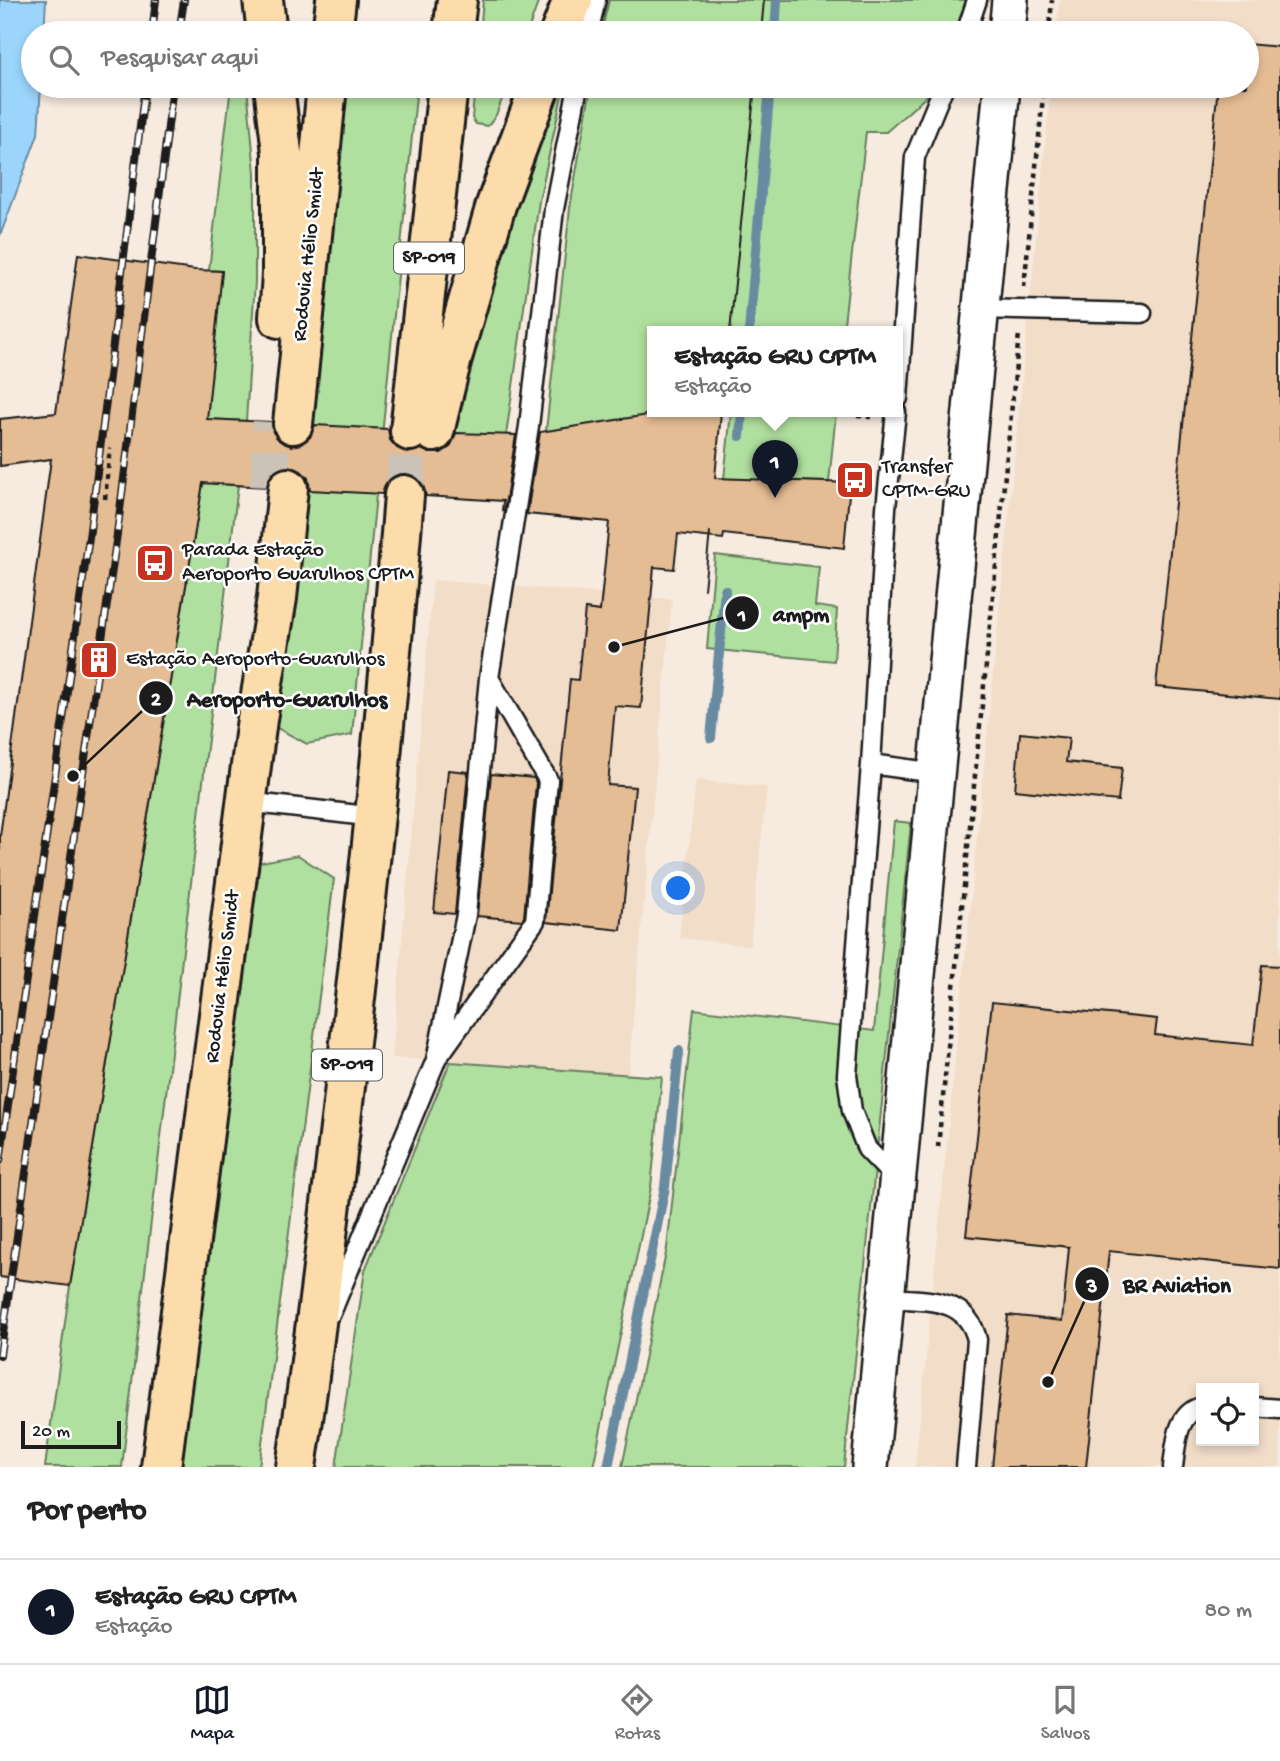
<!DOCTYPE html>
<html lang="pt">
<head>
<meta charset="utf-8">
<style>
	:root { --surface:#fff; --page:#f2f2f2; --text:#222; --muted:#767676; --line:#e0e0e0; --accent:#111827 }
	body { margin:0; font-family:"Gochi Hand",sans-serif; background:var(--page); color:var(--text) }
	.controls { position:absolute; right:21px; bottom:21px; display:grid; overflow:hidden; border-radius:0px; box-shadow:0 4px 10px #0003 }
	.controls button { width:63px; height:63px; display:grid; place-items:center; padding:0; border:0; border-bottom:2px solid var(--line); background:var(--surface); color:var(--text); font:35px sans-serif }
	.scale { position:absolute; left:21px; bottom:18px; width:100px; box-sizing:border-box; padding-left:7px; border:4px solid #1c1c1c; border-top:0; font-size:19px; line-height:24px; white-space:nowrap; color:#1c1c1c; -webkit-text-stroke:5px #fff; paint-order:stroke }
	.you { position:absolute; left:679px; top:889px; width:24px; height:24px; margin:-18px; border:5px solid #fff; border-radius:50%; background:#1a73e8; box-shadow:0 0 0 10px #1a73e833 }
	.badge { display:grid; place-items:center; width:46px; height:46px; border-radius:50%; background:var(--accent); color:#fff; font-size:23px; font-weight:700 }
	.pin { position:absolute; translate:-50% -58px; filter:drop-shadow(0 2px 4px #0008) }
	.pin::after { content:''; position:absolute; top:37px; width:24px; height:21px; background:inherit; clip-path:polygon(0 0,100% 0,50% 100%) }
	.popup { position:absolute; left:647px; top:326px; width:256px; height:91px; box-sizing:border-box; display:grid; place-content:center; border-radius:0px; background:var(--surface); filter:drop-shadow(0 2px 5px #0005); font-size:23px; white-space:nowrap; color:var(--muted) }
	.popup b { font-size:26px; color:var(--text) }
	.popup::after { content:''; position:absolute; left:50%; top:100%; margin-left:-14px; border:14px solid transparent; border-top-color:var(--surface) }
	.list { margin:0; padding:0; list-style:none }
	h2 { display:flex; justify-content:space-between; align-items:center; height:91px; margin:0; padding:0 28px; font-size:30px }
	h2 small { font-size:23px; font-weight:400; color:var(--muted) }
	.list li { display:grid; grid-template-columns:46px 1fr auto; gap:21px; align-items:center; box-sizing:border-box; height:105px; padding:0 28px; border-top:2px solid var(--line) }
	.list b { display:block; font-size:26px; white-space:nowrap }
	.list p { margin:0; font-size:23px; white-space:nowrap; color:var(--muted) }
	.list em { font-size:23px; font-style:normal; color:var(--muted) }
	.icon { flex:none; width:38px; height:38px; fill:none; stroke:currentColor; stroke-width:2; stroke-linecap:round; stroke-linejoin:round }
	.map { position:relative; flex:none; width:1280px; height:1467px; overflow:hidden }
	.search { position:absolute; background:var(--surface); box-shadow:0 4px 10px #0003; left:21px; right:21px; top:21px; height:77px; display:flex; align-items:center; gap:18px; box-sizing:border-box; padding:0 24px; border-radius:38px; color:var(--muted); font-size:26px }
	.sheet { height:196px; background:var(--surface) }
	nav { display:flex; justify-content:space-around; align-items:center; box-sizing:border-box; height:98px; border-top:2px solid var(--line); background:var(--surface); font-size:19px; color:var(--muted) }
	nav a { display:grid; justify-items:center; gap:4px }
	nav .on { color:var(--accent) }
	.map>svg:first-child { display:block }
</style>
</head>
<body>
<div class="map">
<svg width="1280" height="1467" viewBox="0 0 1280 1467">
	<rect width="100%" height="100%" fill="#f7ebdf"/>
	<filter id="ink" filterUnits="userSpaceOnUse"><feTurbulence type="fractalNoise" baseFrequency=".0143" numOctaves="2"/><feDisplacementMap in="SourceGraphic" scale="14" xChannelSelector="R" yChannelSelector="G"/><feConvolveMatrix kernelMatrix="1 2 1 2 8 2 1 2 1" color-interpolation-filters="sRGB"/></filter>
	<g filter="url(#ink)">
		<path fill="#f2ddc9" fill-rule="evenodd" d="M1060,0h220v1467h-365l136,-1381h196v-53h-191zM1201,1388h53v53h-53z
			M433,580l239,19 -44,476 -236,-17z
			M696,780l71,7 -17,159 -71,-8z"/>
		<path fill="#b0e09f" stroke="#667e5e" stroke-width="2" d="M483,0h56l-12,33h-47z
			M609,0h361l9,33h-378z
			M231,86h16l8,87v108l-9,140 -39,-2 15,-148 -13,-1z
			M340,86h77l-65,649 -45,9 -32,-17z
			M475,86h32l-11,29 -8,11 -12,-2 -4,-6z
			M558,86h6l-25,115 -33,235 -59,-3 52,-202z
			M591,86h347l-52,46h-20l-23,200h-191v80h15l-121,19 24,-223z
			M731,412h105l-7,70 -105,-3z
			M203,483l35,2 -116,982h-77l25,-181z
			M715,555l104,12 -4,39 22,3 -3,52 -127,-12z
			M894,821l17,2 -67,644h-222l45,-219 27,-239 180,22z
			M298,855l36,24 -75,588h-79l76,-604z
			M450,1062l212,15 -11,110 -58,280h-257l29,-197z"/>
		<path fill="#9bd5fb" stroke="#688ba2" stroke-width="2" d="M0,0h46l-2,33h-11v53h8l-3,48 -38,102z"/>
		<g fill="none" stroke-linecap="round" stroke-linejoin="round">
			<path stroke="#688ba2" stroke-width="10" d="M775,33l2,-33
				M749,332l21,-246
				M740,436l2,-24
				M711,738l14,-148
				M608,1467l57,-280 14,-136"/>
		</g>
		<path fill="#e5bd95" stroke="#1c1c1c" stroke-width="2" d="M1247,44l33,3v652l-124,-12 62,-601h29z
			M78,254l117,16 27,1 -15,148 64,3 2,10 7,9 11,5 10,-2 9,-7 5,-12 73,4 2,11 7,8 11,5 13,-4 9,4h11l9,-6 6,-14 60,2 -12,77 -2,-1 1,-10 -77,-5 -3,-11 -7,-8 -10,-4 -12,3 -8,7 -4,11 -72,-4 -2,-12 -7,-7 -12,-5 -9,2 -9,7 -5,12 -63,-4 -133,803 -70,-9v-441l51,-377 -51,7v-47l56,-6z
			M667,412h54l-6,66 135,5 -6,65 -120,-14 -1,5 -45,-5 -4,35 -20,-2 -13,141 -26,-2 -7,79 27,2 -14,143 -75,-8 24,-243 8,1 7,-71 15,2 9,-89 -82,-8 13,-82z
			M1020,733l49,5 -3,24 56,6 -4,33 -103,-11z
			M448,770l20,2 -13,142 -21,-2z
			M491,774l43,4 2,5 -12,134 -2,3 -45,-4z
			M1262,965l18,1v303l-171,-18 -23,216h-94l16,-152 54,6 7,-74 -103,-11 26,-234 165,17 -2,16 98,10z"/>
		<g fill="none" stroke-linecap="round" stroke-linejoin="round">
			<path stroke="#cbc2b8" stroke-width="38" stroke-dasharray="38 19" stroke-linecap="butt" d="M269,487l3,-65
				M404,495l6,-64"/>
			<defs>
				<path id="lane" d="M588,33l8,-33
					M966,33l11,-33
					M980,309l162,4
					M898,398l17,-241 29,-71
					M896,412l-10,96 -15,256 -24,311 5,36 15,38 29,30
					M871,764l65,9
					M246,802l129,15
					M440,1054l95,-133 13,-141 -59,-102
					M885,1298c38,3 82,-3 92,42l-11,127
					M331,1313l105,-253 30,-145 23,-237 40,-252 25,-217 24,-123
					M1254,1407l26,2
					M1173,1467c3,-22 3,-53 28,-60"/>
				<path id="street" d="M1007,33l3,-33
					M870,1467l132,-1381"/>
				<path id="primary" d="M263,0l4,33
					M332,33l4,-33
					M453,33l4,-33
					M560,33l13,-33
					M274,86l8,66v122l-3,44
					M293,424l34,-338
					M410,431l38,-345
					M434,432l18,-74 44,-153 44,-119
					M161,1467l96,-748 20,-121 11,-110
					M296,1467c19,-124 33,-248 48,-372 23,-200 45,-399 60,-600"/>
			</defs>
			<use href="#lane" stroke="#1c1c1c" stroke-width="23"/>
			<use href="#street" stroke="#1c1c1c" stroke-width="40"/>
			<use href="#primary" stroke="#1c1c1c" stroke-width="44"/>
			<path stroke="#1c1c1c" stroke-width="4.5" stroke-dasharray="5 5" stroke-linecap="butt" d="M1049,33l3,-33
				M1024,287l20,-201
				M857,416l14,1
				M105,499l5,-51
				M938,1147l81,-813"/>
			<use href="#lane" stroke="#fff" stroke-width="18"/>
			<use href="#street" stroke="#fff" stroke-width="35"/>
			<use href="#primary" stroke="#fddcac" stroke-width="38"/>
			<path stroke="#1c1c1c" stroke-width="2" d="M761,33l3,-33
				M730,332l25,-246
				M704,589l6,-57"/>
			<defs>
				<path id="rail" d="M152,33l4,-33
					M179,33l5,-33
					M0,1161l90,-631 55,-444
					M0,1355l117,-821 56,-448"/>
			</defs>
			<use href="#rail" stroke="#1c1c1c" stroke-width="8"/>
			<use href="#rail" stroke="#fff" stroke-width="5" stroke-dasharray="16" stroke-linecap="butt"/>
		</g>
	</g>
	<defs>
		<symbol id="bus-square" viewBox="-11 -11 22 22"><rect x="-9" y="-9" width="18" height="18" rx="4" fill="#c8321e" stroke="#fff"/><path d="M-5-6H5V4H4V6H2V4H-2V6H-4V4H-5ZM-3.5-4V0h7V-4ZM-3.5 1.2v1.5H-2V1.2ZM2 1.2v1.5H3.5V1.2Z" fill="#fff"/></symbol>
		<symbol id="building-square" viewBox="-11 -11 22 22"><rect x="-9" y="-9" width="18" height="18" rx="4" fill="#c8321e" stroke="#fff"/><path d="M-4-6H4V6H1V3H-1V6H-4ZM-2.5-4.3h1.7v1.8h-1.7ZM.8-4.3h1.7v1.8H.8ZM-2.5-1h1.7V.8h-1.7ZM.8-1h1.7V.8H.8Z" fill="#fff"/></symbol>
	</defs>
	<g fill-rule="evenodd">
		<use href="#bus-square" x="833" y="458" width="44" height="44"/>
		<use href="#bus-square" x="133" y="541" width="44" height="44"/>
		<use href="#building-square" x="77" y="638" width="44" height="44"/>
	</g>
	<g text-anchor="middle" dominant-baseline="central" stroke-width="5" stroke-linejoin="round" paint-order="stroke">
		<g fill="#fff" stroke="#606060" stroke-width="2">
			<rect x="394" y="242.5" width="70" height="31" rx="5"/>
			<rect x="312" y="1049.5" width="70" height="31" rx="5"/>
		</g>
		<g font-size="19" font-weight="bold" fill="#1c1c1c">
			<text x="429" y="258">SP-019</text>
			<text x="347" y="1065">SP-019</text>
		</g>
		<g font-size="21" fill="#1c1c1c" stroke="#fff">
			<text transform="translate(310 255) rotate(-84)">Rodovia Hélio Smidt</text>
			<text transform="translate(224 977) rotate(-83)">Rodovia Hélio Smidt</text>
		</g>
		<g font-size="21" fill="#1c1c1c" stroke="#fff" text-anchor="start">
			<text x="882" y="468">Transfer<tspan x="882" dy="24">CPTM-GRU</tspan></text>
			<text x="182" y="551">Parada Estação<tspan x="182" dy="24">Aeroporto Guarulhos CPTM</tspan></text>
			<text x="126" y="660">Estação Aeroporto-Guarulhos</text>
		</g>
	</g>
	<path fill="none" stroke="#1c1c1c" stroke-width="2.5" d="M614 647L742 613M73 776L156 698M1048 1382L1092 1284"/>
	<g fill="#1c1c1c" stroke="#fff" stroke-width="2.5">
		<circle cx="614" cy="647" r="7"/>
		<circle cx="73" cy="776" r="7"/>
		<circle cx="1048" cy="1382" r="7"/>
		<circle cx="742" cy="613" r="18"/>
		<circle cx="156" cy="698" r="18"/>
		<circle cx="1092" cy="1284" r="18"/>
	</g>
	<g font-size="21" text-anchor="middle" font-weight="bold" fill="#fff">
		<text x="742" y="621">1</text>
		<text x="156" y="705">2</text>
		<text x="1092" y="1292">3</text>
	</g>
	<g font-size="23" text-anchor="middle" font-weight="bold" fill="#1c1c1c" stroke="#fff" stroke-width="5" stroke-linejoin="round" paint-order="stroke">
		<text x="801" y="621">ampm</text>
		<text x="287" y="706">Aeroporto-Guarulhos</text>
		<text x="1177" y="1292">BR Aviation</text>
	</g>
</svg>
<div class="controls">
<button><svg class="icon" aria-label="locate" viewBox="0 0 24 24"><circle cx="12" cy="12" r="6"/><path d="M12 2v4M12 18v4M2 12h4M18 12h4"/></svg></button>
</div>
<div class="scale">20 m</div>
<div class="you"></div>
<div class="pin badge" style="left:775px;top:498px">1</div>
<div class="popup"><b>Estação GRU CPTM</b>Estação</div>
<div class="search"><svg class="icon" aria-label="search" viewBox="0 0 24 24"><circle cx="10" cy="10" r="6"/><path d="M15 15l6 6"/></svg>Pesquisar aqui</div>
</div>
<section class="sheet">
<h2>Por perto<small></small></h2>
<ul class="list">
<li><span class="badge">1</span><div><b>Estação GRU CPTM</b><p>Estação</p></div><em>80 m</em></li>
</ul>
</section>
<nav>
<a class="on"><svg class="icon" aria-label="map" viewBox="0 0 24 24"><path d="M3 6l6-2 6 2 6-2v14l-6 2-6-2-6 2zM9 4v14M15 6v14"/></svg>Mapa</a>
<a><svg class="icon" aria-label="directions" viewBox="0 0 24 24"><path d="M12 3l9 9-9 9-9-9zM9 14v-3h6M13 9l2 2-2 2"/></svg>Rotas</a>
<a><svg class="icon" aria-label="saved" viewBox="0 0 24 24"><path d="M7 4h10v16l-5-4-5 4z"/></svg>Salvos</a>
</nav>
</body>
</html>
